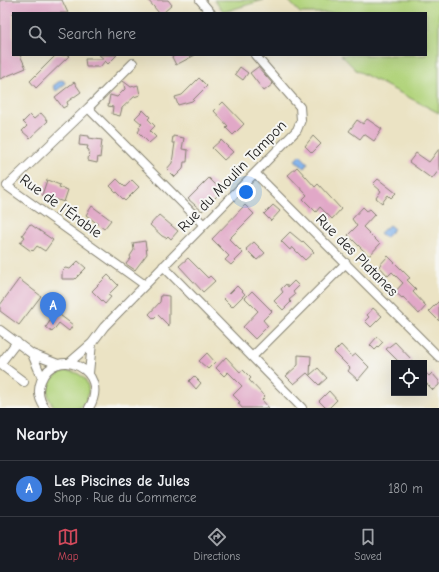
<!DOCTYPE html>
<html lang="en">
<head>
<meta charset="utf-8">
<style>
	:root { --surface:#171b24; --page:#20242c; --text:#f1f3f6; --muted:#9ea1a6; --line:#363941; --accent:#d1495b }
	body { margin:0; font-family:"Comic Neue",sans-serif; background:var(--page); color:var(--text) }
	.controls { position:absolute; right:12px; bottom:12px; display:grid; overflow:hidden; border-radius:0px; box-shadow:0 4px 16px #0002 }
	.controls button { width:36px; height:36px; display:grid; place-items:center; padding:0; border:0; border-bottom:1px solid var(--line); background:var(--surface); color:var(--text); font:20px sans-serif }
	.you { position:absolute; left:246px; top:192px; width:14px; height:14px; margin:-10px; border:3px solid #fff; border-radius:50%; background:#1a73e8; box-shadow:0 0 0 6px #1a73e833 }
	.badge { display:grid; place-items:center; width:26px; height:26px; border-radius:50%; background:var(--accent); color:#fff; font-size:13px; font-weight:700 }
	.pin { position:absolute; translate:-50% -33px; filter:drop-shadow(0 1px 2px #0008) }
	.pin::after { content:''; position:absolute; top:21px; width:14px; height:12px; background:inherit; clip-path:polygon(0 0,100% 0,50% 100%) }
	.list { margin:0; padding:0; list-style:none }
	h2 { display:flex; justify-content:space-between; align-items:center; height:52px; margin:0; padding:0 16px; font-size:17px }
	h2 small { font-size:13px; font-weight:400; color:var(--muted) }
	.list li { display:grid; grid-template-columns:26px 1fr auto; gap:12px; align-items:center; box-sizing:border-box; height:56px; padding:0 16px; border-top:1px solid var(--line) }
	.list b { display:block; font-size:15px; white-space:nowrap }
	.list p { margin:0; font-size:13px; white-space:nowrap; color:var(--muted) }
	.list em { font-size:13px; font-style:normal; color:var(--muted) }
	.icon { flex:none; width:22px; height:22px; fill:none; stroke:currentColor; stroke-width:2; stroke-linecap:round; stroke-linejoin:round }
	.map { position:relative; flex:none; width:439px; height:408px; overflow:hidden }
	.search { position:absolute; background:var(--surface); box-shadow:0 4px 16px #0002; left:12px; right:12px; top:12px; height:44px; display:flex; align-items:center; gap:10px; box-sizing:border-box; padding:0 14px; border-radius:0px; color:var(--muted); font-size:15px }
	.sheet { height:108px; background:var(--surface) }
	nav { display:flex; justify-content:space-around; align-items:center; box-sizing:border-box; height:56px; border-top:1px solid var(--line); background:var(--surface); font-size:11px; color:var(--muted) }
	nav a { display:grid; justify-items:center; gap:2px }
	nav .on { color:var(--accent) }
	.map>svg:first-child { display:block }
</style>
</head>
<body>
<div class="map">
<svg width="439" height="408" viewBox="0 0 439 408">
	<rect width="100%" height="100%" fill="#f6f6f2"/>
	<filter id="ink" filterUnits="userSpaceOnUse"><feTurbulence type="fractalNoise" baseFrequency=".025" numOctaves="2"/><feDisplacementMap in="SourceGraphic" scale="8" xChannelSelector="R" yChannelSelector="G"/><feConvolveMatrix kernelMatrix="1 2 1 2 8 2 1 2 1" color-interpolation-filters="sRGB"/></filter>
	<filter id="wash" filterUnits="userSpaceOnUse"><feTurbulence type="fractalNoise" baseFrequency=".012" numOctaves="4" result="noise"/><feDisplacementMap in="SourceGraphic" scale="16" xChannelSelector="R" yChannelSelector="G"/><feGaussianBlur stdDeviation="0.9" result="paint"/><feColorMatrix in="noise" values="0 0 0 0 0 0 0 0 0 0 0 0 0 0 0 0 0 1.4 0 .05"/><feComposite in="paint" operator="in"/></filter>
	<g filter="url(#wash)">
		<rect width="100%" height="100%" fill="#ebe3c4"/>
		<path fill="#b2d47d" stroke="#67784c" d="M214,0h49l-39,12z
			M288,0h151v113l-83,-43 -15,-15h85v-42h-126z
			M66,371c22,0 30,22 14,37h-24c-15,-13 -8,-33 10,-37z"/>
		<path fill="#7fb1eb" stroke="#4e6684" d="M61,80l3,1 1,3 -9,7 -3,-5z
			M300,155l8,8 -4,5 -9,-8z
			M389,225l5,4 -9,9 -5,-5z"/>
		<g id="blocks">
			<path fill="#e1a8c7" d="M0,0h62l6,13h-55v42h7l6,13 -26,11z
				M148,0h20l4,5 -9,8h-4z
				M56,55h14l-34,33 -6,-7z
				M99,55h18l-9,9 -3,-3 -5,6h-14l-1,-8h19z
				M176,55h19l-19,10 -4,-8z
				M240,67l8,6 -5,7 -8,-6z
				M258,67l15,17 -9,7 -14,-18z
				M199,78l8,8 -15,15 -14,4 -3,-8 7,-2z
				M123,81l8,6 7,-2 2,10 -6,2 -12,11 -2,8 -8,-2 1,-7 -5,-1 2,-11 7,2 8,-8z
				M74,82l7,10 -14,10 1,3 -5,3 -8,-11z
				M223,102l21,22 -11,11 -7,-7 2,-2 -14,-15z
				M143,110l7,7 -2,2 7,7 -5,5 6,6 -7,6 -11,-11 2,-3 -1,-2 3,-3 -7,-6z
				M41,113l7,8 -18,17 -8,-7 5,-5 -4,-4 7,-7 4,4z
				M367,119l15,10 -8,12 -10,-7 -4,5 -11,-8 8,-11 6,4z
				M80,135l9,1v2l13,2 -2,18 -2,-1 -1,6 -9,-2 1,-11 -2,-1 1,-3 -9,-1z
				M173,136l11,2 -2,11 6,1 -1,12h-3l-1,7 -8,8 -8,-8 5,-6 3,-20h-3z
				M313,136l8,8 -9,9 -7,-7z
				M221,140l12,12 -9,8 -12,-12z
				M439,149v21l-7,9 -23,-17 7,-9 13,9z
				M297,167l18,20 3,-3 23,25 -9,10 -12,-12 -4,5 -13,-13 4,-4 -19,-20z
				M209,178l13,13 -20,20 -14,-12z
				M117,179l8,8 7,-7 7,7 -14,14 -15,-15z
				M378,179l18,14 -5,5 -3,-3 -6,8 -6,-5 5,-7 -8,-7z
				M47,180l13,5 -1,2 9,3 -4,12 -22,-7z
				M245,205l9,9 -25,25 14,14 -12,12 -6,-5 4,-4 -17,-17z
				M273,205l7,6 -9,10 -7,-7z
				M92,206l19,14 -7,9 -18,-14z
				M363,207l4,4 3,-2 5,5 -12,13 17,17 -11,12 -21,-21 9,-9 -5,-7z
				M159,215l19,16 -7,8 -3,-3 -2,2 -4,-2 -12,-11z
				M30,224l23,16 -8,11 -8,-5 -4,5 -1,-1 -1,1 -11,-8 5,-6 -3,-2z
				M290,232l12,10 1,-1 11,11 -9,8 -13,-13 -2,3 -9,-9z
				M145,241l2,13 -12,16 -9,-6 5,-6 -1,-2 4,-6 -1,-7z
				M254,242l11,11 -8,7 -11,-11z
				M388,256l22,22 -3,2 9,9 -3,3 13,14 -7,8 -16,-17 -1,1 -7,-6 8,-9 -11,-11 -4,4 -9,-10z
				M188,258l20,20 2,-2 5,5 -12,11 -24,-26z
				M78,261l8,7 -11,11h-13v-8l3,-3 5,1z
				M108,275l10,10 -10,10 3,2 -6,7 -13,-13z
				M19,279l22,17 -22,29 -19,-14v-6z
				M294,281l5,5 -6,6 2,3 -6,5 2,2 -8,8 -9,-9 9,-9 -2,-3 5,-5 2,3z
				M237,286l8,8 -13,13 -8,-8z
				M252,291l20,20 -9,9 5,6 -13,13 -12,-12 15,-16 -13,-13z
				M161,295l8,1v30l-11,-11 -4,4 -5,-5 11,-12z
				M439,301v20l-10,-10z
				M373,308l9,8 -11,11 -6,-6 4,-4 -2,-2z
				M56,312l17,13 -4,6 -10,-8 -7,9 -6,-5z
				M377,337l6,5 -8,8 -5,-5z
				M395,342l17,18 -3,3h-9l-14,-14z
				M341,345l11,12 4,-3 13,13 -11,13 -10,-9 2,-3 -16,-16z
				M207,353l8,9 -7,7 -9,-8z
				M298,355l13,1 -1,19 8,-7 9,10 -8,7 -12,-12 -13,11 -8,-8 12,-11z
				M226,357l14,15 3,-2 8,8 -2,2 16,17 -3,3 7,8h-27l-4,-5 2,-1 -7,-7 9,-9 -14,-14 -4,4 -8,-8z
				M424,371l5,5 3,-3 7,8v4l-6,5 -9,-9z
				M194,376l7,7 -5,6 -7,-8z
				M329,391l8,9 -8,8h-3l-7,-7z"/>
		</g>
	</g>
	<g filter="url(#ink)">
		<use href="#blocks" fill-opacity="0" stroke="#848070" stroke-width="1"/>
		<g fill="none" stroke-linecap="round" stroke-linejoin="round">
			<defs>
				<path id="minor" d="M200,0l11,13
					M88,108l45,-45
					M255,173l184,184
					M163,266l139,142
					M145,285l-138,-99 81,-78 116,117
					M0,330l32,24 26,10
					M32,354l10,24
					M252,357l94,-94
					M69,363l23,-20 12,-16 193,-197 4,-10 -1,-13 -45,-52
					M0,364l24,18
					M0,364l17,-22
					M89,373l3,-30
					M45,408c-6,-8 -8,-17 -4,-27 14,-37 71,-11 48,27"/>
			</defs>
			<use href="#minor" stroke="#848070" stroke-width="10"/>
			<use href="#minor" stroke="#fff" stroke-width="8"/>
		</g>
	</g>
	<g text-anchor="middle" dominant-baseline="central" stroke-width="4" stroke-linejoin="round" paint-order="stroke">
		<g font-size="15" fill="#1c1c1c" stroke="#f6f6f2">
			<text transform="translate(232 176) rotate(-46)">Rue du Moulin Tampon</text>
			<text transform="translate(61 206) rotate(36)">Rue de l’Érable</text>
			<text transform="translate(357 255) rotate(45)">Rue des Platanes</text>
		</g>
	</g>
</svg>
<div class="controls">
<button><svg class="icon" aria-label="locate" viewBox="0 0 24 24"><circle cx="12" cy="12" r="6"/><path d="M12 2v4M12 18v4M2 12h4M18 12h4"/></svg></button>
</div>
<div class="you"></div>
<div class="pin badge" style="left:53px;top:325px;background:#3f7fe0">A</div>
<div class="search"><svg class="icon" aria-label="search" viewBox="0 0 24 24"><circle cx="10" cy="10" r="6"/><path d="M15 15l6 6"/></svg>Search here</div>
</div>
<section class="sheet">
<h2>Nearby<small></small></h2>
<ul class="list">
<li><span class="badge" style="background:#3f7fe0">A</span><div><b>Les Piscines de Jules</b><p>Shop · Rue du Commerce</p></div><em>180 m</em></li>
</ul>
</section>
<nav>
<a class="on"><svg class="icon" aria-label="map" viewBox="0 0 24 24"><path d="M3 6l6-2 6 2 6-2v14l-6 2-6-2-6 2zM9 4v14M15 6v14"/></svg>Map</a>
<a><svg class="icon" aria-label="directions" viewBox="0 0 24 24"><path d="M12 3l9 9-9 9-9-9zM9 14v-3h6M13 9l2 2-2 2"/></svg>Directions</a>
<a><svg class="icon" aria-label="saved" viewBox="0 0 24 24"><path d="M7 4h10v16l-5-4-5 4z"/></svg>Saved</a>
</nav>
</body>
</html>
